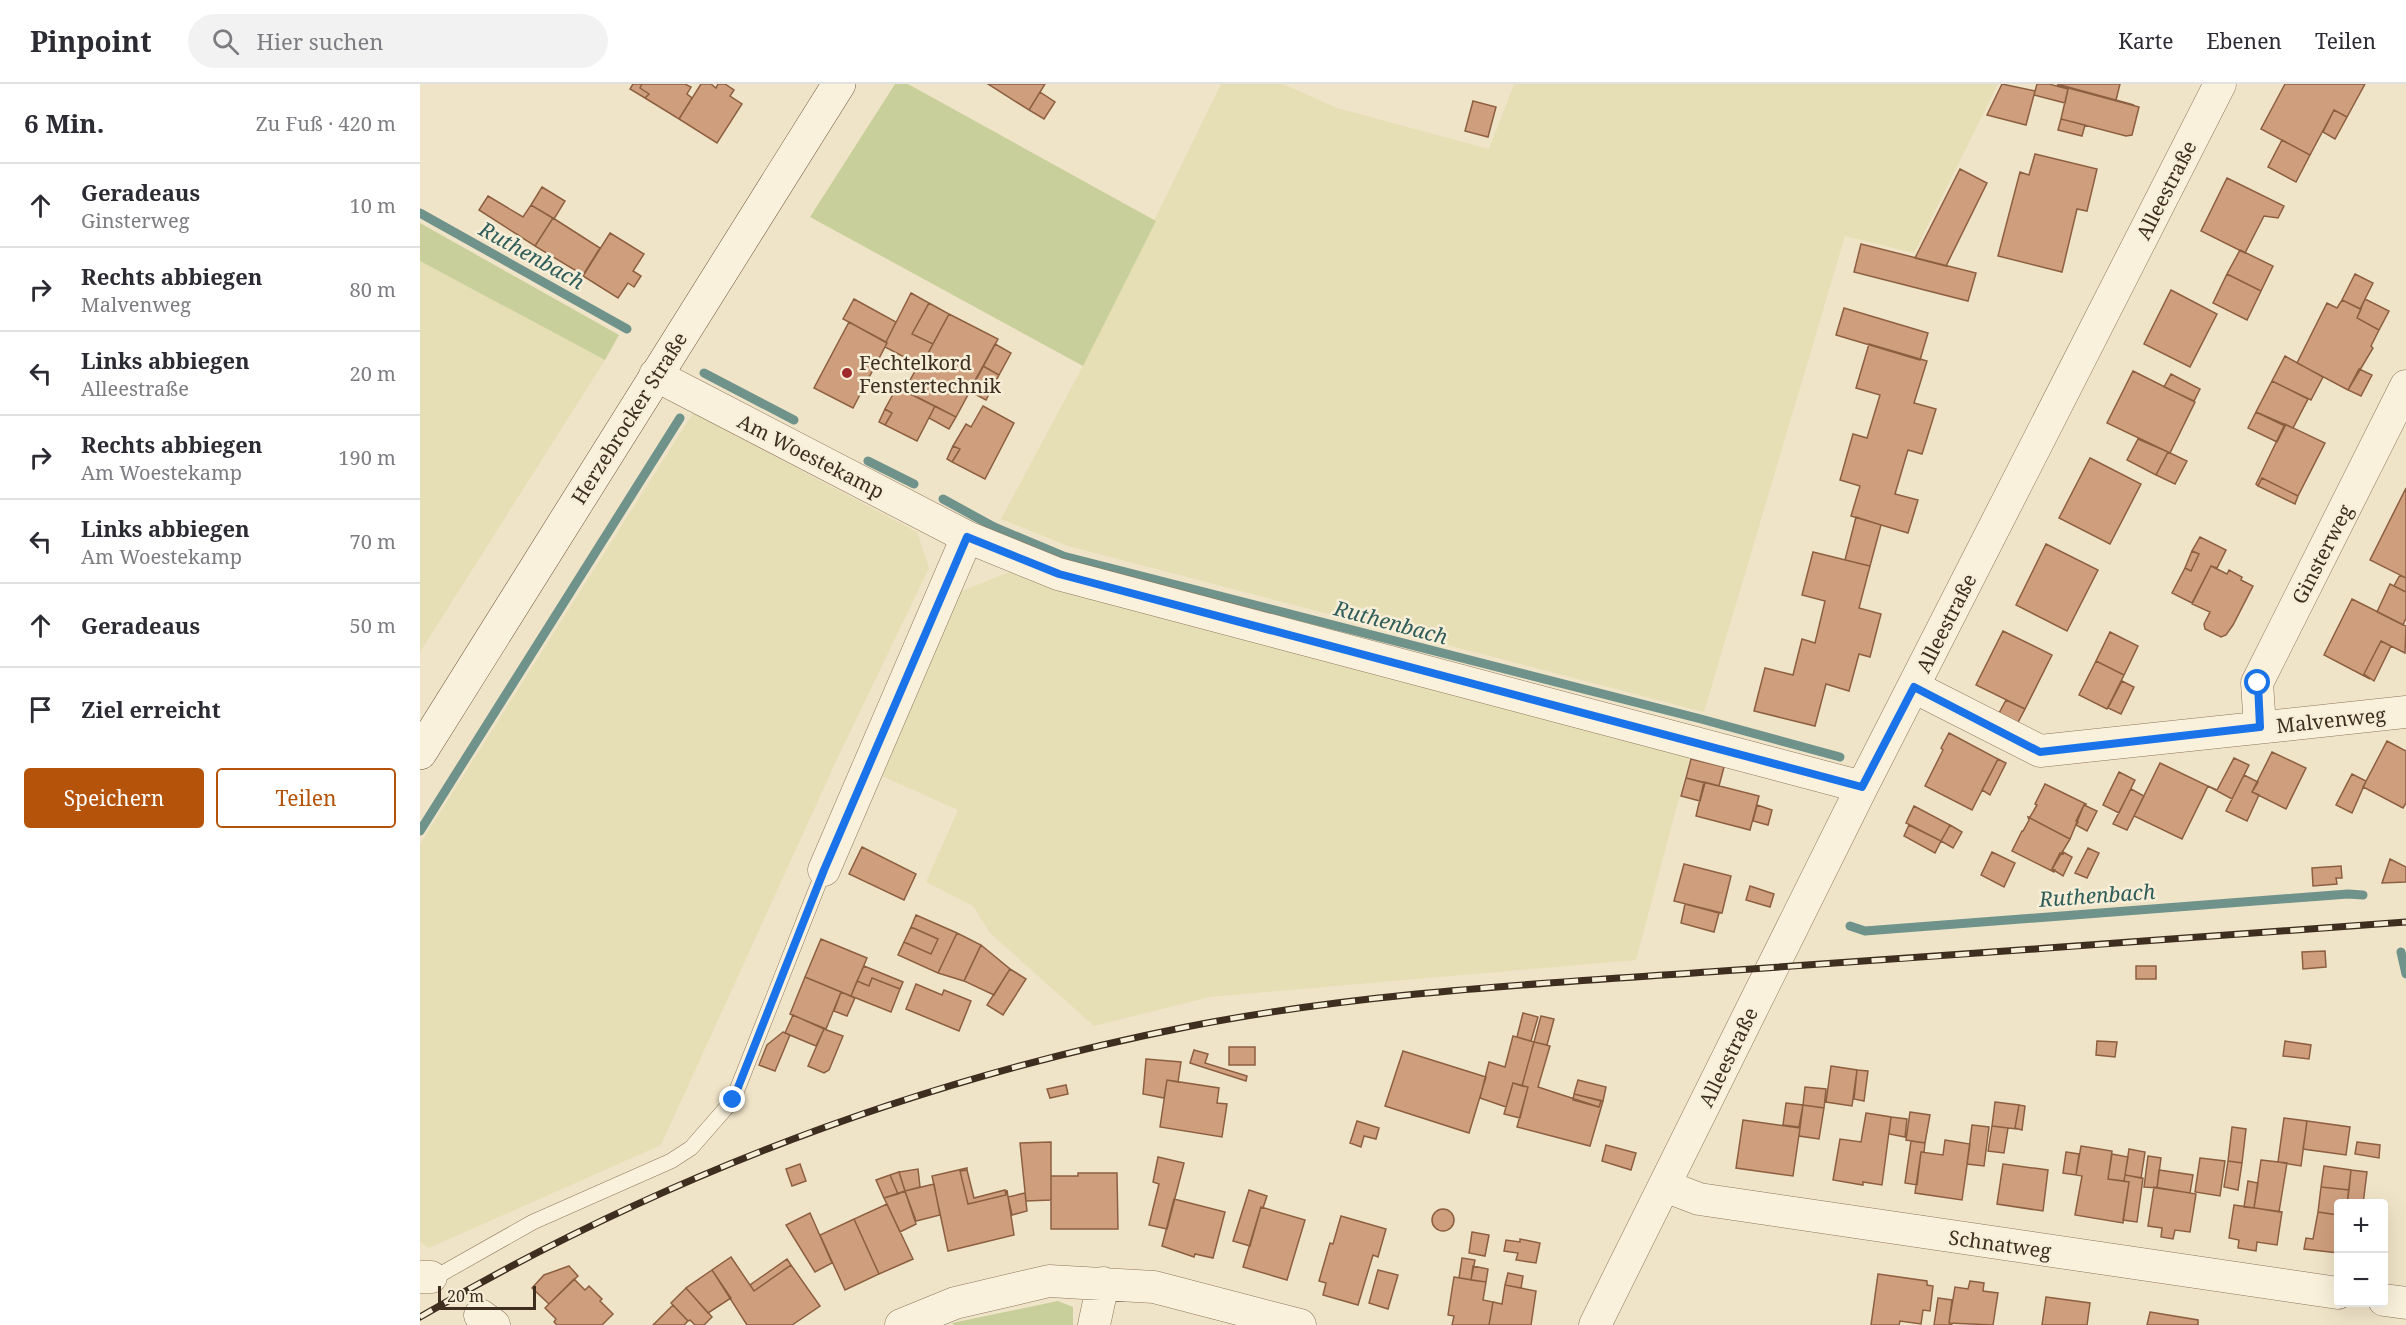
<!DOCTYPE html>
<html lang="de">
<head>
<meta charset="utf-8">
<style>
	:root { --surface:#fff; --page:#f2f2f3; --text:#2b2b33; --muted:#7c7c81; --line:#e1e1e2; --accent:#b45309 }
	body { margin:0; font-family:"Noto Serif",serif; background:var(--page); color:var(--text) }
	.controls { position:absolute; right:18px; bottom:18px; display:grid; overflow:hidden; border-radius:6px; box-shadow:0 6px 24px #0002 }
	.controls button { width:54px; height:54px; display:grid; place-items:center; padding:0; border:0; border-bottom:2px solid var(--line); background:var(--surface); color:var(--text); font:30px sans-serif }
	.scale { position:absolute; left:18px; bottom:15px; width:98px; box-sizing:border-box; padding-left:6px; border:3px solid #3d2e20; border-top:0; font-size:16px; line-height:21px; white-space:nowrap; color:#3d2e20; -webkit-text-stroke:4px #f7eed8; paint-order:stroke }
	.stop { position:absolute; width:18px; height:18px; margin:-14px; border:4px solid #1a73e8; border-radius:50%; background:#fff }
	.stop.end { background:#1a73e8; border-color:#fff; box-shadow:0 2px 6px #0008 }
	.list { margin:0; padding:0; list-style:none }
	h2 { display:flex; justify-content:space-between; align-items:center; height:78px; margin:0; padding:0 24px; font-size:26px }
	h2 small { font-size:20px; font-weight:400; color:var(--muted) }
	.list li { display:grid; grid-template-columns:39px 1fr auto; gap:18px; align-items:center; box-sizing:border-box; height:84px; padding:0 24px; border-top:2px solid var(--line) }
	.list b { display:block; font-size:22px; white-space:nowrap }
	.list p { margin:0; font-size:20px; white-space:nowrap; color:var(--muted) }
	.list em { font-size:20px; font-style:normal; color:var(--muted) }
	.actions { display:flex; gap:12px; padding:18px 24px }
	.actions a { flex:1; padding:14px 0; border:2px solid var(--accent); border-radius:6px; text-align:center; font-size:21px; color:var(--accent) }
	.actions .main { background:var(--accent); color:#fff }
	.icon { flex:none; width:33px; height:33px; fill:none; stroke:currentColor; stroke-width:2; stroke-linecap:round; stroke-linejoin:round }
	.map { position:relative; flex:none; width:1986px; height:1241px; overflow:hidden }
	header { display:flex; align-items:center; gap:36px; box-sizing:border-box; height:84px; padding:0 30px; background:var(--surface); border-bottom:2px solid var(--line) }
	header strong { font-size:28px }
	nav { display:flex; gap:33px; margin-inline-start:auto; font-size:21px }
	.search { width:420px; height:54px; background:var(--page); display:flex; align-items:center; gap:15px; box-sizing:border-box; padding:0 21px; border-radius:33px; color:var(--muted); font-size:22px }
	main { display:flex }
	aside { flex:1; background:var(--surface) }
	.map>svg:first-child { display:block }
</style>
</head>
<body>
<header>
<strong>Pinpoint</strong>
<div class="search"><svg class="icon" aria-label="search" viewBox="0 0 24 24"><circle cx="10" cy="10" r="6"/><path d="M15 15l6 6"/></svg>Hier suchen</div>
<nav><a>Karte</a><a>Ebenen</a><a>Teilen</a></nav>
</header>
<main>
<aside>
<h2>6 Min.<small>Zu Fuß · 420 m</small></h2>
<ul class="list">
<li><svg class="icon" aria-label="ahead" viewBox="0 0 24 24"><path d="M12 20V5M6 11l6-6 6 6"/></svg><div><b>Geradeaus</b><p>Ginsterweg</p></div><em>10 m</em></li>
<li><svg class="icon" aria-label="right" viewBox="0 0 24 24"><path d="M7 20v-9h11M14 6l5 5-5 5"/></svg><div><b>Rechts abbiegen</b><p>Malvenweg</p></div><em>80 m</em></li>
<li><svg class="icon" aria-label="left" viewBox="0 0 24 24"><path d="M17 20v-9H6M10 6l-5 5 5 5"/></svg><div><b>Links abbiegen</b><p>Alleestraße</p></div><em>20 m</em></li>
<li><svg class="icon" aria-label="right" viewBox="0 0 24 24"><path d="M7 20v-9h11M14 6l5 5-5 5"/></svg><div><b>Rechts abbiegen</b><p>Am Woestekamp</p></div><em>190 m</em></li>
<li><svg class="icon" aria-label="left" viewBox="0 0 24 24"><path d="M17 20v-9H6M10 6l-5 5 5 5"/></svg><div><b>Links abbiegen</b><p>Am Woestekamp</p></div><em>70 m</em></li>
<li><svg class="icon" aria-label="ahead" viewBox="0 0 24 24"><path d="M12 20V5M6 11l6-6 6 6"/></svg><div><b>Geradeaus</b></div><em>50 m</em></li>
<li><svg class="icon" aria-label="arrive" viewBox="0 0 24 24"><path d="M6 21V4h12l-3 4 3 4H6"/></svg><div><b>Ziel erreicht</b></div></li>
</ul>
<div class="actions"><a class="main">Speichern</a><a>Teilen</a></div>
</aside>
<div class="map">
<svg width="1986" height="1241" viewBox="0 0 1986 1241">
	<rect width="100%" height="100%" fill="#f0e4c8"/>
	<path fill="#e6deb5" d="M801,0h62l54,24 152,41 25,-65h484l-84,169 -69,-17 -141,476 -636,-166 -67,-27 82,-153z
		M0,177l185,99 -185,292z
		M273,329l224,119 12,36 -91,189 -177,388 -232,103 -9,-6v-398z
		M594,486l677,183 -55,207 -426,37 -116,29 -104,-93 -17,-27 -47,-24 32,-72 -83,-37 80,-179z"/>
	<path fill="#c9cf9b" d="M475,0h13l248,137 -73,145 -273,-149z
		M0,139l199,112 -14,25 -185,-99z
		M638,1217l15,6v18h-119l-2,-2z"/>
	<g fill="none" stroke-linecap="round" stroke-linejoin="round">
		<path stroke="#6f938a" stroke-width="9" d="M0,129l207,116
			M284,289l90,47
			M448,377l46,23
			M523,415l51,28 69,29 638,163 139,38
			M0,747l260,-413
			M1430,842l15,5 483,-37 15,1
			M1981,868l5,22"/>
	</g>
	<path fill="#cf9f7d" stroke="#8d5f41" stroke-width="1.5" d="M213,0h9l-2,4 9,6 -4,4 -15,-9z
		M222,0h43l6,3 -4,7 5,4 -13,21 -34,-21 4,-4 -9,-6z
		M281,0h10l5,4 2,-4h7l9,6 -4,6 12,8 -25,39 -38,-24z
		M568,0h57l-16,26z
		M1582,0l33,7 -9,34 -39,-10z
		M1617,0h12l19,5 -3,14 -31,-8z
		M1637,0h63l-4,16 18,5z
		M1865,0h80l-18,33 -13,-7 -24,45 -49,-26z
		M1637,1l82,22 -7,28 -6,1 -65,-17 7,-30z
		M620,8l15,10 -11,17 -15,-9z
		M1053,17l23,6 -8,30 -23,-6z
		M1914,26l13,7 -12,22 -12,-7z
		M1641,35l24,6 -3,11 -24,-6z
		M1862,56l28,15 -14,27 -28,-15z
		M1615,70l62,15 -10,42 -10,-2 -15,63 -64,-16 22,-84 9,3z
		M1540,85l27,14 -41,83 -31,-8z
		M1807,94l57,28 -6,12 -14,-2 -19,37 -44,-22z
		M122,103l23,14 -11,18 -23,-14z
		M68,112l35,21 8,-12 22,13 -18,28 -56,-36z
		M133,134l47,30 -17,27 -48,-29z
		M190,149l34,21 -11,17 8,5 -7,11 -6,-4 -10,15 -35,-22z
		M1441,160l115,29 -8,28 -114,-29z
		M1820,166l33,16 -12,25 -34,-17z
		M1807,190l34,17 -14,29 -34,-17z
		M1935,190l18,9 -13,26 -18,-9z
		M1751,206l46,24 -27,53 -46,-23z
		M491,209l18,10 -17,31 21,10 -12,22 -36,-19 2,-4 -1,-1z
		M434,215l42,23 -10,20 -43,-23z
		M1945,215l24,12 -10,19 -22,-12z
		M1922,216l19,9 -4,9 22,12 -8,16 2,2 -25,42 -51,-27 30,-60 10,5z
		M509,219l20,11 -16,30 -21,-10z
		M1424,224l84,25 -8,27 -84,-25z
		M529,230l49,25 -42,78 -52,-26 15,-27 2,2z
		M429,238l38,21 -34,65 -39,-20z
		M575,260l16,9 -12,22 -16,-9z
		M1449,260l58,17 -13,42 22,6 -14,45 -14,-4 -13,44 23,6 -10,33 -57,-17 9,-30 -20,-6 13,-46 14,4 13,-43 -24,-7z
		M1865,272l38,21 -12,23 -39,-19z
		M563,282l16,9 -13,25 -17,-9z
		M1939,285l13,6 -11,21 -13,-6z
		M1713,287l62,31 -25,51 -63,-30z
		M1751,290l29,15 -6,12 -30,-14z
		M1852,297l36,18 -15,29 -37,-16z
		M477,303l38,19 -18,35 -32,-16 7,-12 -7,-4z
		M515,322l21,11 -7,12 -20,-11z
		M563,322l31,17 -29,56 -33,-17 8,-13 -7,-3 13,-22 5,3z
		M465,325l7,4 -7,12 -6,-3z
		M1836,328l29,14 -8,16 -29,-14z
		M1865,340l40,19 -27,53 -36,-18 -4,8 -2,-2z
		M1718,355l30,13 -12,23 -29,-15z
		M533,362l7,3 -8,13 -5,-3z
		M1748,368l19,9 -12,23 -19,-9z
		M1670,374l51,26 -31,60 -51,-26z
		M1842,394l36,18 -3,8 -37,-18z
		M1986,404v90l-36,-18z
		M1436,433l25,8 -11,41 -25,-6z
		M1780,453l26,13 -9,18 -6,-2 -19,37 -20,-10 13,-25 6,3 8,-17 -7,-3z
		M1626,460l52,26 -31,61 -51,-26z
		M1772,467l7,3 -8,17 -6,-3z
		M1393,468l57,14 -11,42 22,6 -11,43 -11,-3 -10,37 -23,-7 -11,42 -61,-15 11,-43 28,7 9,-36 13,4 10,-42 -23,-6z
		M1791,482l16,8 2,-4 13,7 -1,3 12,6 -20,39 -7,10 -5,2 -16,-8 -1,-5 6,-12 -18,-8z
		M1980,491l6,3v14l-12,-6z
		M1970,500l16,8v26l-3,7 -26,-13z
		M1932,515l54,27 -1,27 -24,-12 -17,33 6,5 -46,-24z
		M1583,547l49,24 -27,54 -49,-24z
		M1690,548l28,14 -14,29 -28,-14z
		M1961,557l10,5 -17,35 -10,-7z
		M1676,577l28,14 -17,34 -28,-14z
		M1702,597l12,6 -13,27 -13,-6z
		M1586,616l19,9 -9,17 -19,-9z
		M1529,649l49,26 -26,51 -47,-24 18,-36 -2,-2z
		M1967,657l19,10v52l-3,5 -40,-21z
		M1852,668l34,16 -20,41 -34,-17z
		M1814,674l15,7 -17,34 -24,-13 9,4z
		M1271,675l33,8 -5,19 -33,-8z
		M1578,675l8,4 -16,32 -8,-5z
		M1740,679l48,23 -26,53 -48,-23z
		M1699,688l16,8 -16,33 -16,-8z
		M1932,690l14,7 -14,32 -16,-8z
		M1824,691l14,7 -6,10 7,3 -12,26 -21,-10z
		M1266,694l19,5 -5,18 -19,-5z
		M1284,698l55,14 -9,34 -54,-14z
		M1625,700l41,20 -2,1 -14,34 -42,-22h2l7,-12 -2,-1z
		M1711,705l13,7 -17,34 -14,-6z
		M1337,721l15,5 -4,15 -15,-4z
		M1664,721l13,6 -10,20 -11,-6 2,-3 -2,-1z
		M1494,722l36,19 -9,16 -35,-18z
		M1608,733l42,22 -18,30 3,1 -1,2 -42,-21 10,-20h1l6,-11z
		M1489,741l32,16 -6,12 -31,-17z
		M1530,741l12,7 -9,16 -12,-7z
		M442,763l54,27 -12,26 -55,-26z
		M1668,764l11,5 -12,25 -12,-5z
		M1572,768l23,11 -11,24 -23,-12z
		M1643,768l9,5 -9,19 -11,-7 8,-16 3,1z
		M1970,775l16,8v15l-24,1z
		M1264,780l47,12 -9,37 -48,-12z
		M1921,782l1,12h-6l1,6 -24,2 -1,-18z
		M1330,802l24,8 -4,13 -24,-7z
		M1265,820l34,9 -5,19 -33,-9z
		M496,831l41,18 -19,40 -40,-18 6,-13 27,12 7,-15 -27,-12z
		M491,843l27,12 -7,15 -27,-12z
		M537,849l24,12 -17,36 -26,-8z
		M401,855l46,19 -16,38 -46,-19z
		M561,861l29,24 -16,26 -30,-14z
		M1905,867l1,16 -23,2 -1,-17z
		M444,882l39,16 -3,7 -28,-11 -3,8 -12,-5z
		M1716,882h20v13h-20z
		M590,885l16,10 -23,36 -16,-10z
		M385,893l36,15 -15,37 -36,-15z
		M452,894l28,11 -9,23 -40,-16 6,-15 12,5z
		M496,900l26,11 2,-5 27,11 -12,30 -53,-22z
		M421,908l14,6 -8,18 -13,-5z
		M1103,929l15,4 -7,24 -14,-4z
		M373,931l31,14 -8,17 -31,-13z
		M1121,932l13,3 -7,26 -13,-3z
		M404,945l19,7 -14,34 -5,3 -16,-7z
		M363,948l7,3 -15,36 -16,-6 8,-20z
		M1093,952l21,6 -12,44 -9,-3 -7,24 -26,-9 9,-36 16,5z
		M1677,957l20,1 -2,15 -19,-2z
		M1865,957l26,4 -2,14 -26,-3z
		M1114,958l16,4 -12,41 61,20 2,-6h2l-13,45 -73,-19 11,-40 -6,-1z
		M809,963h26v18h-26z
		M774,966l14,4 -3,9 42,13 -1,5 -56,-18z
		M983,967l83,26 -17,56 -84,-27z
		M726,975l35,3 -3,20 -11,-2 -3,18 -21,-4z
		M1411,982l26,4 -5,36 -26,-4z
		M1437,986l11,1 -4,30 -10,-2z
		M747,996l52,8 -2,15 10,1 -5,33 -62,-10z
		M1158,996l28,7 -3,14 -29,-7z
		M1093,999l15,4 -8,31 -16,-4z
		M646,1001l2,9 -18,4 -3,-9z
		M1385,1003l21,2 -2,19 -21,-3z
		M1154,1010l27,7 -2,6 -26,-7z
		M1575,1018l24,3 -4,23 2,1 -25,-3z
		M1366,1019l17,2 -4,22 -16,-2z
		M1383,1021l21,3 -5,31 -20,-3z
		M1599,1021l6,1 -3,24 -7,-2z
		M1490,1028l20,3 -5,28 -19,-3z
		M1446,1029l25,4 -9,68 -19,-3v3l-30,-5 7,-41 21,3z
		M1471,1033l16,2 -2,18 -16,-3z
		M1864,1034l23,3 -6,45 -23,-4z
		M1323,1036l57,8 -7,48 -57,-8z
		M937,1037l22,7 -3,11 -12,-3 -3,11 -11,-4z
		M1887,1037l43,6 -4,28 -43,-6z
		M1552,1041l17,2 -5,39 -17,-2z
		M1572,1042l16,2 -4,25 -16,-2z
		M1812,1043l14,2 -4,34 -14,-2z
		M1525,1056l25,4 -8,56 -47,-7 6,-41 22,3z
		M1491,1057l14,2 -1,9h-3l-4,33 -12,-2z
		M631,1058v58l-25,1 -6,-58z
		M1937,1058l23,3 -1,13 -24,-4z
		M1186,1061l30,8 -5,17 -29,-9z
		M1661,1062l31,5 -4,28 21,3 -6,41 -48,-8 7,-39 -6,-1z
		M1709,1065l16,3 -4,26 -16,-3z
		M1646,1068l13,2 -3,21 -13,-2z
		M1692,1070l16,3 -4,24 -16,-2z
		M1728,1072l13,2 -4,30 -13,-1z
		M738,1073l26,6 -17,66 -18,-4 10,-41 -6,-2z
		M1780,1074l25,3 -5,35 -25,-4z
		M1841,1076l26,3 -8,49 -25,-4z
		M1808,1077l14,2 -4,27 -14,-3z
		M380,1080l6,17 -14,5 -6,-17z
		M1583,1080l45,6 -5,41 -46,-7z
		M1904,1082l27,4 -2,20 -28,-3z
		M547,1084v2l-7,1 8,33 38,-9 1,-5 7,45 -66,16 -16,-75z
		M498,1085l2,18 -15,4 -6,-19z
		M547,1086l7,28 31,-8 1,5 -38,9 -8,-33z
		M1739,1086l34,5 -3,18 -33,-5z
		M1931,1086l16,2 -4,32h-16z
		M479,1088l6,19 -7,3 -8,-19z
		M658,1089h39l1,56h-67v-53h27z
		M470,1091l8,19 -14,4 -8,-18z
		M1705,1091l18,3 -6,44 -14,-2 6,-38 -5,-1z
		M1828,1097l10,2 -4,25 -10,-1z
		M514,1100l6,31 -24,6 -11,-30z
		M1734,1103l42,7 -6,38 -15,-2 -2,9 -12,-2 1,-9 -14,-2z
		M1901,1103l28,3 -2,14h-9v11l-20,-3z
		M829,1106l18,6 -4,12 -2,-1 -11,39 -17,-5z
		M485,1107l11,33 -16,8 -16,-34z
		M605,1109l2,18 -15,4 -4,-18z
		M754,1115l51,13 -12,46 -18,-4 -1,3 -32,-11z
		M467,1120l26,55 -34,15 -25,-55z
		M1814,1121l48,7 -5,33 -20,-3 -1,9 -18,-3 1,-8 -10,-2z
		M841,1123l44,13 -18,60 -44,-13z
		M1012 1136a11 11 0 1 1 22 0a11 11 0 1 1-22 0Z
		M1898,1128l20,3v38l-34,-4 2,-11 7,1z
		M390,1129l22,50 -17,9 -29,-47z
		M921,1132l45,13 -8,28 -5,-2 -15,50 -35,-10 3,-12 -7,-2 11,-38 3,1z
		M434,1135l25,55 -34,16 -25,-55z
		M1052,1148l17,3 -4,21 -16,-3z
		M1100,1155l20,4 -4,20 -20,-3 2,-7 -14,-2 2,-11 14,2z
		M311,1173l23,34 37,-26 29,41 -28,19h-45l-35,-55z
		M1042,1174l13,2 -4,20 -12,-2z
		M367,1175l4,6 -37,26 -4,-6z
		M149,1182l9,10 -29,28 -17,-16 12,-13z
		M1053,1182l15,3 -2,13 -15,-2z
		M292,1186l19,28 -23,15 -22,-25z
		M958,1186l20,5 -10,34 -19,-6z
		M1088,1189l15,3 -2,12 -16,-3z
		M1458,1190l49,7v4l6,1 -3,25 -7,-1 -2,14 -21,-3 -1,4h-28z
		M1034,1193l32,5 -3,18 10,2 -4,23h-37l2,-9 -6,-1z
		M154,1195l11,11 4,-4 13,13 -2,2 13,13 -11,11h-45l-3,-3 2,-3 -11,-11z
		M1550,1197l14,2 -1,8 15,2 -5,32 -44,-2 6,-36 13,2z
		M1085,1201l31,6 -5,34h-42l4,-23 9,2z
		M266,1204l26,29 -8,8h-9l-5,-5 -2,1 -17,-18z
		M1626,1213l44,6 -3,22h-45z
		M1518,1214l14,2 -3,23 3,2h-18z
		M253,1221l15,16 -4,4h-31z
		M1730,1228l48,8v5h-51z"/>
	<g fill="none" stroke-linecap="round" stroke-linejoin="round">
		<defs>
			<path id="lane" d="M11,1193l10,-3 92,-52 138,-61 20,-13 42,-48 91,-230"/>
			<path id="street" d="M235,291l312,162 91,37 804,213
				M1494,603l126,64 366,-39
				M1840,643l-3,-44 149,-297
				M404,786l143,-333
				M1245,1102l34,13 639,94
				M0,1193h11
				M1964,1216l22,3
				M60,1231l14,10
				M481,1241l54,-22 94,-22 105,6 146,38
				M674,1241l9,-42
				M1175,1241l267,-538 358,-703"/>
			<path id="secondary" d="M0,669l419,-669"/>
		</defs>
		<use href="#lane" stroke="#8d765c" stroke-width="16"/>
		<use href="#street" stroke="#8d765c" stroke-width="33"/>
		<use href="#secondary" stroke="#6f573f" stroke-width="34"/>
		<use href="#lane" stroke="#faf1dc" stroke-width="15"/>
		<use href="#street" stroke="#faf1dc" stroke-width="32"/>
		<use href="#secondary" stroke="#faf1dc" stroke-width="33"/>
		<defs>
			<path id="rail" d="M0,1233c240,-140 494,-236 766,-290 171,-34 348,-43 522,-55 233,-16 465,-33 698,-50"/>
		</defs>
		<use href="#rail" stroke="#3d2e20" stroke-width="7"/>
		<use href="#rail" stroke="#f7eed8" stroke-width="4.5" stroke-dasharray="14" stroke-linecap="butt"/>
	</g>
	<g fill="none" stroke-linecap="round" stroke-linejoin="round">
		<path stroke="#1a73e8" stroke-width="8" d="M313,1016l91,-230 143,-333 92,37 803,213 52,-100 126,65 220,-25 -2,-44"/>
	</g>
	<circle fill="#9e2a2b" stroke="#f7eed8" stroke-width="2" cx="427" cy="289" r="6"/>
	<g text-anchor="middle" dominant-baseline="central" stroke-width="5" stroke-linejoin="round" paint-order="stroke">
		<g font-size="20" fill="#3d2e20" stroke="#f7eed8">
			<text transform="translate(1746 106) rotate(-63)">Alleestraße</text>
			<text transform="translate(209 334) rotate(-58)">Herzebrocker Straße</text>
			<text transform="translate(391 372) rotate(27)">Am Woestekamp</text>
			<text transform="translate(1902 470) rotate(-63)">Ginsterweg</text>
			<text transform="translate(1526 539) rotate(-63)">Alleestraße</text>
			<text transform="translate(1911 636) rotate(-6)">Malvenweg</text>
			<text transform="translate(1308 973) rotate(-64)">Alleestraße</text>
			<text transform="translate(1580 1160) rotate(8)">Schnatweg</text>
		</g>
		<g font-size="20" fill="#3d2e20" stroke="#f7eed8" text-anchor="start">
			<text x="439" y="278">Fechtelkord<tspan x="439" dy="23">Fenstertechnik</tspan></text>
		</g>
		<g font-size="21" font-style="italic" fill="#2f5d5a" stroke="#f7eed8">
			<text transform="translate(112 171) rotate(29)">Ruthenbach</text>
			<text transform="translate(971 538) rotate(15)">Ruthenbach</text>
			<text transform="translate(1677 811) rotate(-4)">Ruthenbach</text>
		</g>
	</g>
</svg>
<div class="controls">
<button>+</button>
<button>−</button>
</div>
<div class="scale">20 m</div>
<div class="stop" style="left:1838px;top:599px"></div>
<div class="stop end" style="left:313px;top:1016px"></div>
</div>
</main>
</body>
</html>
